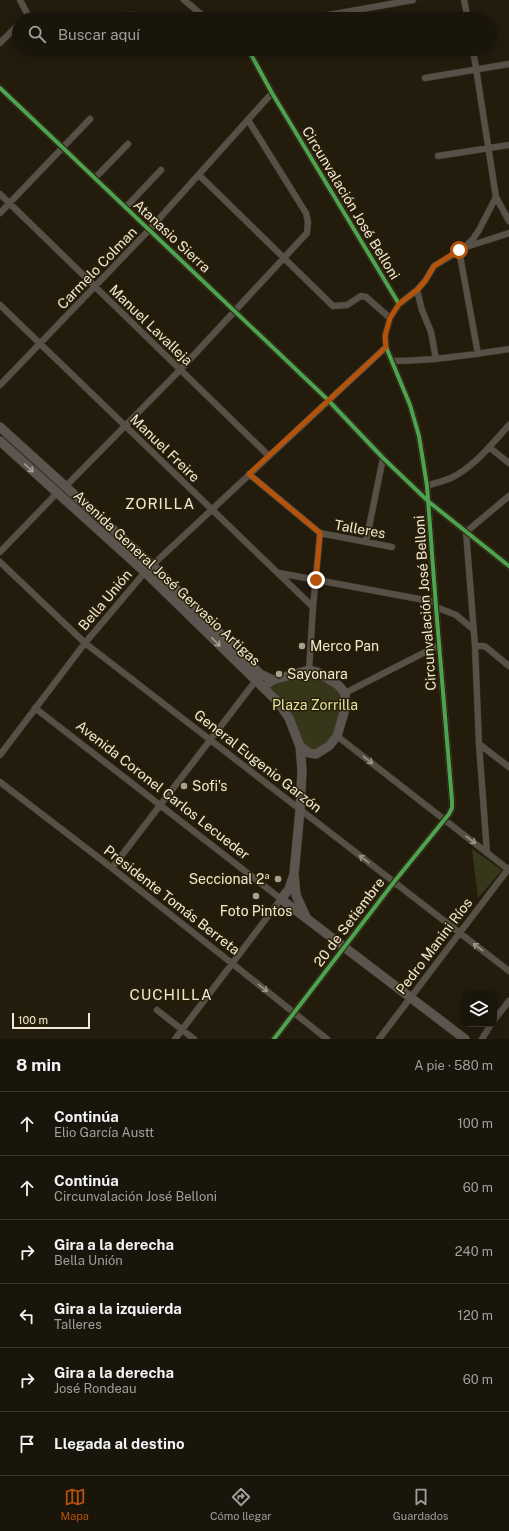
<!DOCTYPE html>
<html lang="es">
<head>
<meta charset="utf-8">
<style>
	:root { --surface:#1a150a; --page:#231e13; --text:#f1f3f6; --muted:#9f9f9c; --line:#38342b; --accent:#b45309 }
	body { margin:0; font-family:"Public Sans",sans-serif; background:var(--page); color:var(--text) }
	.controls { position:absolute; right:12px; bottom:12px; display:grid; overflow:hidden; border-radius:8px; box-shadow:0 2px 10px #0003 }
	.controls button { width:36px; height:36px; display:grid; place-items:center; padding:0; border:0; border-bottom:1px solid var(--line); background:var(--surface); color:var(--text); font:20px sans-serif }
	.scale { position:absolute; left:12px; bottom:10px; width:78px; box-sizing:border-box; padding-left:4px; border:2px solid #f0e9d9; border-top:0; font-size:11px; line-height:14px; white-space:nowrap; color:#f0e9d9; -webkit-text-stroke:3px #2b2005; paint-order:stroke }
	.stop { position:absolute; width:12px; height:12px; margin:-9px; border:3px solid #b45309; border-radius:50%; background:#fff }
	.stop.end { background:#b45309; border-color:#fff; box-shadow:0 1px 4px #0008 }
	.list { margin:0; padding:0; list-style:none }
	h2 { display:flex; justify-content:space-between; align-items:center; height:52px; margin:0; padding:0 16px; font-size:17px }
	h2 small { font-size:13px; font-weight:400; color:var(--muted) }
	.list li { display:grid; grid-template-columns:26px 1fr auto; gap:12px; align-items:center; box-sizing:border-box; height:64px; padding:0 16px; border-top:1px solid var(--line) }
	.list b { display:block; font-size:15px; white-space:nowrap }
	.list p { margin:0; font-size:13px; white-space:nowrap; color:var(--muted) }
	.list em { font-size:13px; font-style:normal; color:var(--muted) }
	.icon { flex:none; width:22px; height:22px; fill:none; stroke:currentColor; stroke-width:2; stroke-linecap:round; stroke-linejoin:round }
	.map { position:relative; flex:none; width:509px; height:1039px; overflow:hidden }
	.search { position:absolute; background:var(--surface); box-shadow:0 2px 10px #0003; left:12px; right:12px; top:12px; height:44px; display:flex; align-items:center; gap:10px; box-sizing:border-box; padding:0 14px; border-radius:22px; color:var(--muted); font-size:15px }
	.sheet { height:436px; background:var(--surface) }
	nav { display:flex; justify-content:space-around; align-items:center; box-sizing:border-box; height:56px; border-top:1px solid var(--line); background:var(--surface); font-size:11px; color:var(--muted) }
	nav a { display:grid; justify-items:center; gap:2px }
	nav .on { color:var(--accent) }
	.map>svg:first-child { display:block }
</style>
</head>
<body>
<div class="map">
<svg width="509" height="1039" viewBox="0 0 509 1039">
	<rect width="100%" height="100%" fill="#231c0d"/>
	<path fill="#35361a" d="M307,674c9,2 30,11 34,20 4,8 -3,37 -9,44 -4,5 -13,10 -19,12l-6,-1 -38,-59 1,-5z
		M472,849l30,21 -24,28z"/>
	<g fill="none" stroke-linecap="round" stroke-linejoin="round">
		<defs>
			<path id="street" d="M20,0l10,19
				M184,0l23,19
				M464,0l4,19
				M30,19l103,-4 20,4
				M306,19l107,-19
				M0,43l19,-19
				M248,49l24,44 127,211 -9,14 -5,18 1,11 24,58 9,31 8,50 9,121 16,194v7l-3,6 -55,68 -120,157
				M473,49l23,148 13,24
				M425,78l84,-14
				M0,88l328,312 55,58 46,44 80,64
				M438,156l71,-11
				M199,175l134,131 14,-1 14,-9 5,1 24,21
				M95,178l33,-34
				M0,194l268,261
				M126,207l35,-37
				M0,213l90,-94
				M466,247l43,-14
				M459,250l19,104
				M417,290l5,20 9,22 5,27
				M399,304l18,-14 8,-9 9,-15 30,-18 9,-9 6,-9 17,-33
				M0,305l313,302
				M392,361c39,0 78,-6 117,-12
				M0,385l149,-155 123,-137
				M489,447l20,16
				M249,474l71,59 72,14
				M427,486c8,-3 17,-5 24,-8 24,-12 41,-34 58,-53
				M65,487l115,-117 127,-137 1,-11 -2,-9 -58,-93
				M466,532l9,114 4,98 8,109
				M466,532l43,-36
				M366,542l17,-84
				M0,552l57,-59
				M0,562l85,81 424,328
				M279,573l156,29
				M436,607l20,8 17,14
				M475,646h9l3,2 22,18
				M309,670l4,-63 7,-74
				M345,693l94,-48
				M35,708l246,191 -106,140
				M337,736l172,134
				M479,744l30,23
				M0,755l85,-112 60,-71 241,-225
				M0,782l112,86 215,171
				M112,868l145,-189
				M157,1010l37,29
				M494,1020l15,-19
				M379,1039l130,-171
				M482,1039l9,-15"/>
			<path id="secondary" d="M0,427l152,138 108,109 13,6
				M0,441l145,131 133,130 11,16 11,28 2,24 -2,40 -6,64 2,21 10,22
				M269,683l4,-3 36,-10 8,2 21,13 7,8v16l-8,27 -8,10 -13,8 -7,-1 -9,-7
				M293,877l-4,12 -8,10 184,140"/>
		</defs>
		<use href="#street" stroke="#3e392e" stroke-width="7"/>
		<use href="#secondary" stroke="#3e392e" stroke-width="10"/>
		<use href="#street" stroke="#565046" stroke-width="6"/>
		<use href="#secondary" stroke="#5c554f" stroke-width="9"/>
		<defs>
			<path id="cycleway" d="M248,49l24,44 127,211 -9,14 -5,18 1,11 24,58 9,31 8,50 9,121 16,194v7l-3,6 -55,68 -120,157
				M0,88l328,312 55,58 46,44 80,64"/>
		</defs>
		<use href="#cycleway" stroke="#2b2005" stroke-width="6"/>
		<use href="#cycleway" stroke="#4ca352" stroke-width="4"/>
	</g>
	<defs><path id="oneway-shaft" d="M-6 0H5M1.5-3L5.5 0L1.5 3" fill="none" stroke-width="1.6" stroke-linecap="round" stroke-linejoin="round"/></defs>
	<g stroke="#a69f94">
		<use href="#oneway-shaft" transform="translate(29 468) rotate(42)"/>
		<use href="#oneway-shaft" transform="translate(216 642) rotate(45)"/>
	</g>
	<g stroke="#9b9588">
		<use href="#oneway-shaft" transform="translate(368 760) rotate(38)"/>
		<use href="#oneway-shaft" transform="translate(471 840) rotate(37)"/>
		<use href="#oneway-shaft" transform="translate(364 859) rotate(-142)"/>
		<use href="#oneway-shaft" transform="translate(478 947) rotate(-143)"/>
		<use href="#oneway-shaft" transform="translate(263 988) rotate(38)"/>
	</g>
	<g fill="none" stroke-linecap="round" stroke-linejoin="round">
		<path stroke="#b45309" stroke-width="5" d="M316,580l4,-47 -71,-59 137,-127 -1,-11 5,-18 9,-14 18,-14 8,-9 9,-15 25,-16"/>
	</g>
	<g fill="#a8a192" stroke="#2b2005" stroke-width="1.5">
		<circle cx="302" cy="646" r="4"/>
		<circle cx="279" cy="674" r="4"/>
		<circle cx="184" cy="786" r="4"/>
		<circle cx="278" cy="879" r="4"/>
		<circle cx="256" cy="896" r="4"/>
	</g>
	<g text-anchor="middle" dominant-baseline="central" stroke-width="3" stroke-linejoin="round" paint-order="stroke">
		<g font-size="14" fill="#f0e9d9" stroke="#2b2005">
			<text transform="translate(351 203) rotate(59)">Circunvalación José Belloni</text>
			<text transform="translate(172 236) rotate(43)">Atanasio Sierra</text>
			<text transform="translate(97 268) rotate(-46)">Carmelo Colman</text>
			<text transform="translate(151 325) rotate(44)">Manuel Lavalleja</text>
			<text transform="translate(165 448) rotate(44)">Manuel Freire</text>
			<text transform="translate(360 529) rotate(10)">Talleres</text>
			<text transform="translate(167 578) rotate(43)">Avenida General José Gervasio Artigas</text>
			<text transform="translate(105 600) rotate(-50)">Bella Unión</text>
			<text transform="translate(425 603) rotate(-94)">Circunvalación José Belloni</text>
			<text transform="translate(258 761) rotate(38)">General Eugenio Garzón</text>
			<text transform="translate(163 790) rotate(38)">Avenida Coronel Carlos Lecueder</text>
			<text transform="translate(172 900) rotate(38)">Presidente Tomás Berreta</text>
			<text transform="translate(349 922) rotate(-53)">20 de Setiembre</text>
			<text transform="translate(434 946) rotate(-53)">Pedro Manini Ríos</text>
		</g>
		<g font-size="14" fill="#f0e9d9" stroke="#2b2005" text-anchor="start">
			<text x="310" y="646">Merco Pan</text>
			<text x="287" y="674">Sayonara</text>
			<text x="192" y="786">Sofi's</text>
			<text x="270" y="879" text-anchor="end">Seccional 2ª</text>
			<text x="256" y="911" text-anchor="middle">Foto Pintos</text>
		</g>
		<g font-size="14" fill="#dfe4a7" stroke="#2b2005">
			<text x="315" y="705">Plaza Zorrilla</text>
		</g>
		<g font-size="15" letter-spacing="1" fill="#f0e9d9" stroke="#2b2005">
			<text x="160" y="503">ZORILLA</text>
			<text x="171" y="994">CUCHILLA</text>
		</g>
	</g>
</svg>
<div class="controls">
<button><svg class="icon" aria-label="layers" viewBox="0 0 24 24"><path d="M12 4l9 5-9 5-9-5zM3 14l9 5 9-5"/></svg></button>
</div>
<div class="scale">100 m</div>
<div class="stop" style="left:459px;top:250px"></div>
<div class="stop end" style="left:316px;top:580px"></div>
<div class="search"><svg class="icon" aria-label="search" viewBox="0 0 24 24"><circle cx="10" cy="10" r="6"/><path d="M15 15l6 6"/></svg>Buscar aquí</div>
</div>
<section class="sheet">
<h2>8 min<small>A pie · 580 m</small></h2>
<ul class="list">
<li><svg class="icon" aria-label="ahead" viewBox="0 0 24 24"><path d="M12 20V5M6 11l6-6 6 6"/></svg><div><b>Continúa</b><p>Elio García Austt</p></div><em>100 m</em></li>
<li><svg class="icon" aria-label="ahead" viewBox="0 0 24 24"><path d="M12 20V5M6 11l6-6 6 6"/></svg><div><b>Continúa</b><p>Circunvalación José Belloni</p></div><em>60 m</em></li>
<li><svg class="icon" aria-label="right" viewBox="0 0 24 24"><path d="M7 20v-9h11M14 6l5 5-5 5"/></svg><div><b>Gira a la derecha</b><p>Bella Unión</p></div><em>240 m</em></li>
<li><svg class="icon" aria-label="left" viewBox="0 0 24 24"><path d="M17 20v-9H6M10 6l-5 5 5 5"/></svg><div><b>Gira a la izquierda</b><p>Talleres</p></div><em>120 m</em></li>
<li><svg class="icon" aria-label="right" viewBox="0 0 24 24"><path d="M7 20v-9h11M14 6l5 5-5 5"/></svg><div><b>Gira a la derecha</b><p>José Rondeau</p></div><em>60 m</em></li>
<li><svg class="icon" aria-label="arrive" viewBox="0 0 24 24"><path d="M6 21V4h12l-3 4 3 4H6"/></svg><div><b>Llegada al destino</b></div></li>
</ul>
</section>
<nav>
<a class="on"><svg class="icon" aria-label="map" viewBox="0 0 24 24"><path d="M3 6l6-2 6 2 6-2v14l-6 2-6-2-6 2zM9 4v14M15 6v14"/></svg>Mapa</a>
<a><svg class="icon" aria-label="directions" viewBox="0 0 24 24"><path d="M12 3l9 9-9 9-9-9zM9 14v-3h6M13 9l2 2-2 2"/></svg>Cómo llegar</a>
<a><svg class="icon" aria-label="saved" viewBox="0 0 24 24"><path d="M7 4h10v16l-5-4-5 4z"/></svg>Guardados</a>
</nav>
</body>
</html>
